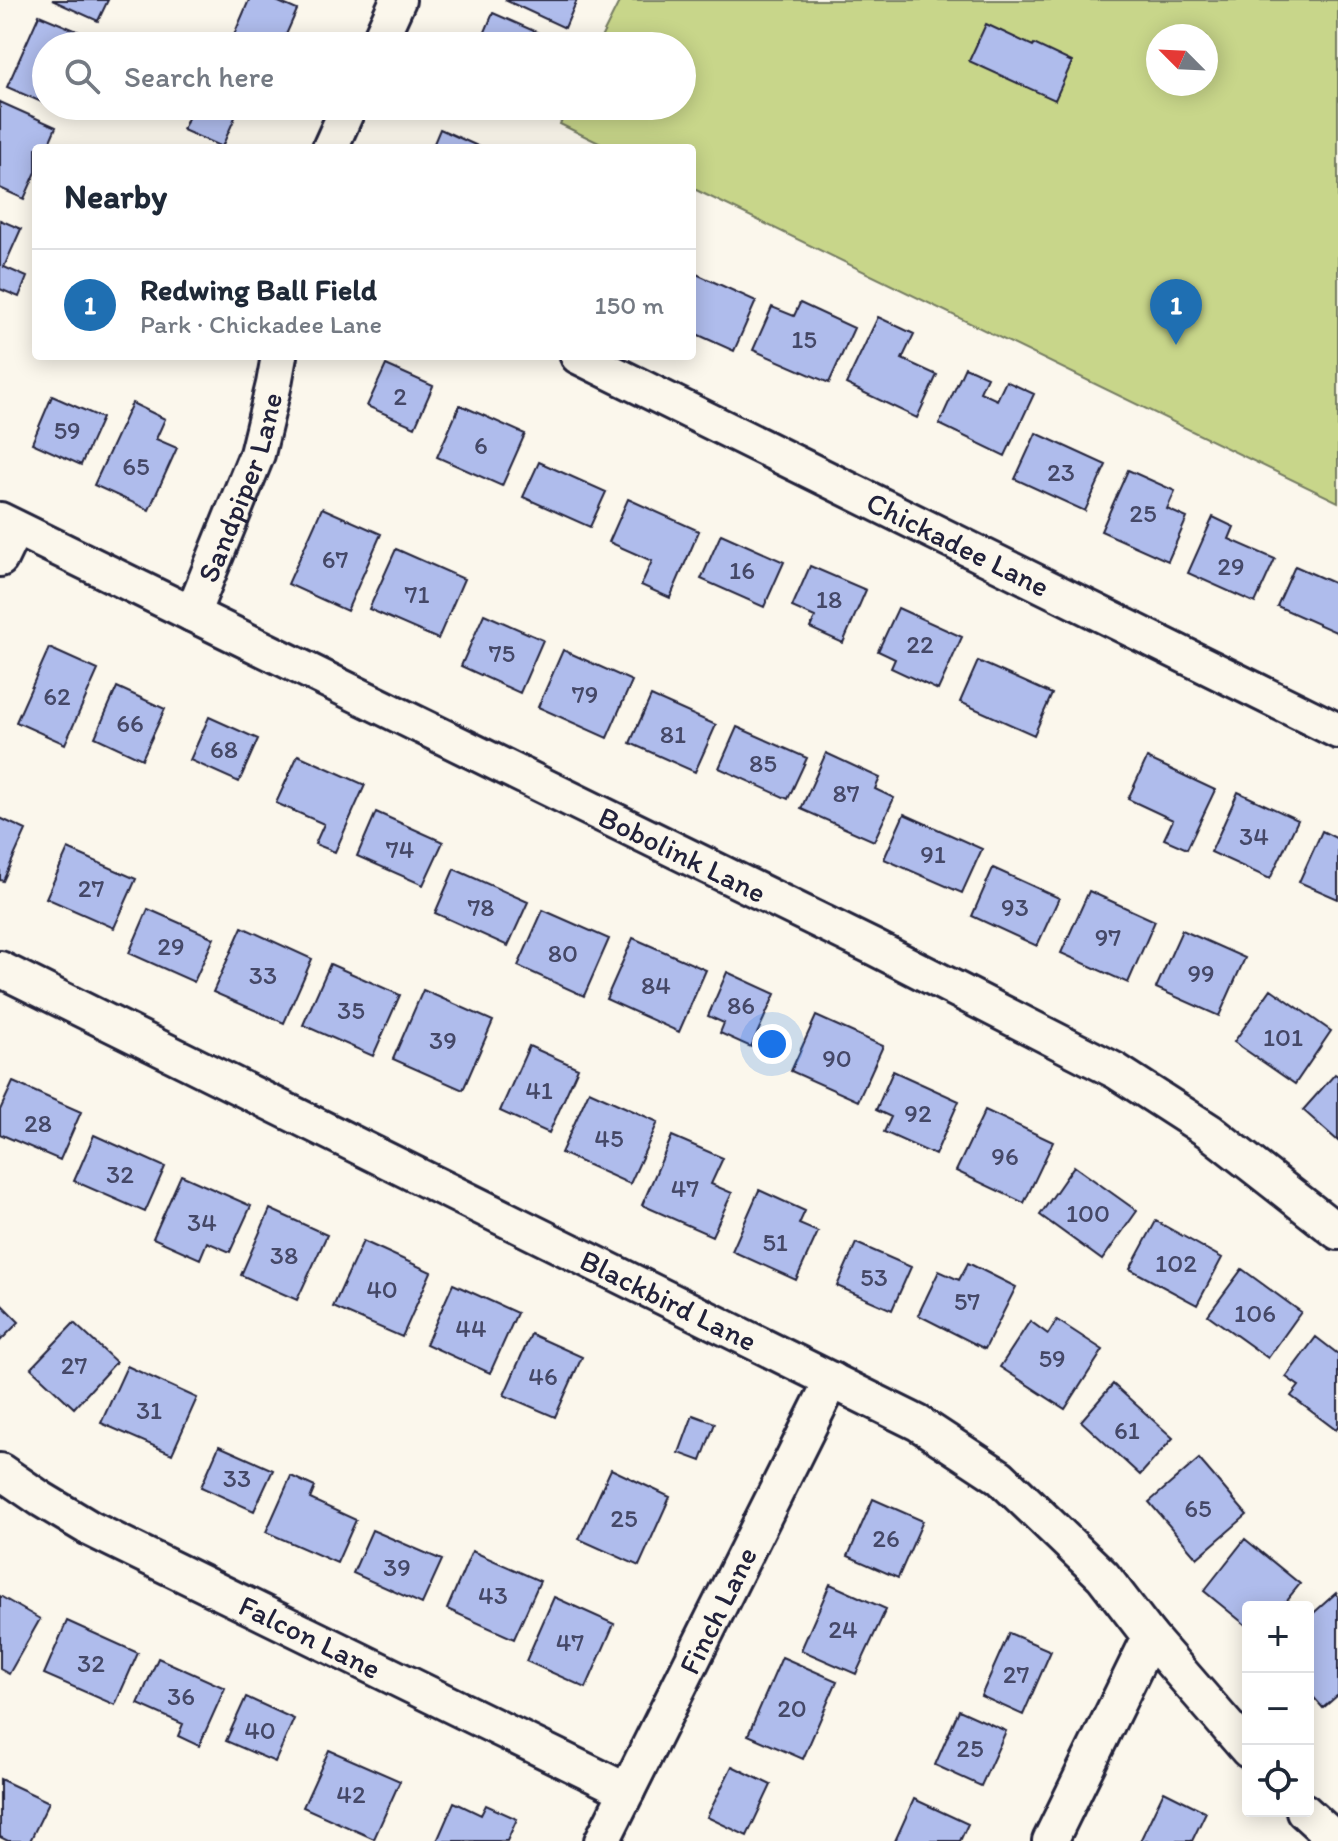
<!DOCTYPE html>
<html lang="en">
<head>
<meta charset="utf-8">
<style>
	:root { --surface:#fff; --page:#f2f2f3; --text:#1f2937; --muted:#747a83; --line:#e0e1e3; --accent:#1f6fb2 }
	body { margin:0; font-family:Itim,sans-serif; background:var(--page); color:var(--text) }
	.controls { position:absolute; right:24px; bottom:24px; display:grid; overflow:hidden; border-radius:8px; box-shadow:0 4px 20px #0003 }
	.controls button { width:72px; height:72px; display:grid; place-items:center; padding:0; border:0; border-bottom:2px solid var(--line); background:var(--surface); color:var(--text); font:40px sans-serif }
	.compass { position:absolute; left:1146px; top:24px; width:72px; height:72px; border-radius:50%; background:var(--surface); box-shadow:0 4px 20px #0003; rotate:294deg }
	.you { position:absolute; left:772px; top:1044px; width:28px; height:28px; margin:-20px; border:6px solid #fff; border-radius:50%; background:#1a73e8; box-shadow:0 0 0 12px #1a73e833 }
	.badge { display:grid; place-items:center; width:52px; height:52px; border-radius:50%; background:var(--accent); color:#fff; font-size:26px; font-weight:700 }
	.pin { position:absolute; translate:-50% -66px; filter:drop-shadow(0 2px 4px #0008) }
	.pin::after { content:''; position:absolute; top:42px; width:28px; height:24px; background:inherit; clip-path:polygon(0 0,100% 0,50% 100%) }
	.list { margin:0; padding:0; list-style:none }
	h2 { display:flex; justify-content:space-between; align-items:center; height:104px; margin:0; padding:0 32px; font-size:34px }
	h2 small { font-size:26px; font-weight:400; color:var(--muted) }
	.list li { display:grid; grid-template-columns:52px 1fr auto; gap:24px; align-items:center; box-sizing:border-box; height:112px; padding:0 32px; border-top:2px solid var(--line) }
	.list b { display:block; font-size:30px; white-space:nowrap }
	.list p { margin:0; font-size:26px; white-space:nowrap; color:var(--muted) }
	.list em { font-size:26px; font-style:normal; color:var(--muted) }
	.icon { flex:none; width:44px; height:44px; fill:none; stroke:currentColor; stroke-width:2; stroke-linecap:round; stroke-linejoin:round }
	.map { position:relative; flex:none; width:1338px; height:1841px; overflow:hidden }
	.search { position:absolute; background:var(--surface); box-shadow:0 4px 20px #0003; left:32px; top:32px; width:664px; height:88px; display:flex; align-items:center; gap:20px; box-sizing:border-box; padding:0 28px; border-radius:44px; color:var(--muted); font-size:30px }
	.panel { position:absolute; background:var(--surface); box-shadow:0 4px 20px #0003; left:32px; top:144px; width:664px; height:216px; border-radius:8px }
	.map>svg:first-child { display:block }
</style>
</head>
<body>
<div class="map">
<svg width="1338" height="1841" viewBox="0 0 1338 1841">
	<rect width="100%" height="100%" fill="#fbf7ec"/>
	<filter id="ink" filterUnits="userSpaceOnUse"><feTurbulence type="fractalNoise" baseFrequency=".0125" numOctaves="2"/><feDisplacementMap in="SourceGraphic" scale="16" xChannelSelector="R" yChannelSelector="G"/><feConvolveMatrix kernelMatrix="1 2 1 2 8 2 1 2 1" color-interpolation-filters="sRGB"/></filter>
	<g filter="url(#ink)">
		<path fill="#c8d68a" stroke="#757c62" stroke-width="2" fill-rule="evenodd" d="M620,0h718v502l-646,-314v-40h-83l-49,-24 8,-18h114v-60h-85zM1158,36h48v48h-48z"/>
		<path fill="#afbcec" stroke="#22223b" stroke-width="2" d="M52,0h56l-10,21z
			M249,0h25l23,10 -16,36h-47l-4,-2z
			M505,0h72l-12,28z
			M493,13l57,25 -4,8h-67z
			M39,15l43,18 -6,13h-30v58l-39,-17z
			M986,24l47,22 1,-2 38,18 -17,38 -86,-39z
			M0,102l56,25 -9,21h-11v24l-12,27 -24,-11z
			M193,106h47l-18,41 -39,-17z
			M440,129l42,19h-50z
			M0,220l21,9 -17,38 23,10 -8,20 -19,-8z
			M692,272l64,29 -22,50 -42,-19z
			M800,303l54,25 -25,55 -76,-33 19,-43 22,9z
			M878,317l36,17 -12,25 35,16 -20,43 -71,-34z
			M386,365l47,21 -18,41 -48,-21z
			M965,367l22,10 -7,15 17,8 9,-19 28,13 -29,62 -66,-32z
			M52,396l50,22 -21,47 -49,-22z
			M132,403l33,16 -9,20 21,9 -28,62 -55,-25z
			M460,405l65,29 -23,52 -65,-29z
			M1036,433l70,32 -21,46 -70,-32z
			M539,462l67,30 -16,35 -67,-30z
			M1128,470l47,21 -8,18 20,9 -19,43 -67,-30z
			M628,499l71,32 -29,67 -29,-13 11,-24 -43,-19z
			M322,508l59,26 -34,77 -59,-27z
			M1213,517l21,10 -5,12 46,20 -20,44 -67,-30z
			M721,534l63,28 -20,45 -63,-28z
			M396,549l68,30 -26,60 -69,-30z
			M810,566l56,24 -23,53 -33,-15 5,-11 -23,-10z
			M1295,566l43,19v48l-61,-27z
			M898,608l64,29 -24,53 -47,-22 4,-9 -17,-8z
			M484,614l59,26 -23,53 -59,-27z
			M49,648l49,22 -33,74 -49,-22z
			M563,650l69,31 -25,57 -69,-31z
			M978,661l74,33 -18,41 -74,-33z
			M117,687l48,22 -23,50 -47,-22z
			M651,696l65,29 -21,47 -65,-29z
			M209,717l49,22 -19,43 -49,-22z
			M737,727l70,31 -19,41 -69,-31z
			M826,753l54,25 -5,11 19,9 -20,43 -73,-32z
			M298,755l67,30 -30,67 -20,-8 9,-20 -48,-21z
			M1147,758l68,32 -28,59 -23,-10 9,-19 -45,-21z
			M1238,792l60,28 -28,59 -59,-27z
			M376,812l67,30 -20,43 -66,-29z
			M904,814l78,35 -20,44 -78,-34z
			M0,818l26,12 -23,51 -3,-1z
			M1322,831l16,8v60l-39,-17z
			M68,849l68,30 -22,49 -68,-30z
			M993,868l66,30 -22,48 -65,-30z
			M454,869l74,33 -20,44 -73,-33z
			M1089,891l66,30 -27,62 -67,-30z
			M148,909l66,29 -20,44 -65,-29z
			M543,910l66,29 -25,57 -66,-30z
			M242,927l70,32 -28,64 -71,-31z
			M1182,930l63,28 -26,58 -63,-28z
			M633,938l73,32 -27,62 -73,-33z
			M330,964l70,31 -27,61 -70,-31z
			M727,972l48,22 -24,53 -31,-14 4,-10 -16,-7z
			M1271,989l60,42 -36,53 -61,-42z
			M423,990l70,31 -30,69 -70,-31z
			M816,1016l67,30 -25,55 -67,-30z
			M529,1046l49,22 -29,65 -49,-22z
			M893,1071l66,30 -24,54 -51,-23 7,-15 -15,-7z
			M1335,1074l3,2v65l-35,-31z
			M13,1082l68,30 -21,48 -60,-26v-24z
			M589,1091l69,31 -28,62 -69,-31z
			M985,1110l68,32 -29,61 -68,-32z
			M94,1135l71,32 -20,45 -71,-31z
			M672,1136l51,22 -12,26 21,9 -20,43 -70,-31z
			M1074,1166l63,45 -35,49 -62,-45z
			M181,1175l70,31 -21,46 -23,-10 -7,17 -47,-21z
			M759,1190l46,21 -6,13 19,8 -22,48 -64,-29z
			M270,1209l57,26 -30,65 -56,-25z
			M1156,1221l66,37 -25,47 -67,-36z
			M363,1241l68,31 -29,65 -69,-30z
			M856,1243l55,24 -19,43 -55,-24z
			M968,1263l48,24 -31,62 -67,-34 21,-44 20,9z
			M1242,1269l59,43 -33,46 -60,-43z
			M453,1284l64,29 -27,60 -64,-29z
			M0,1303l19,19 -19,19z
			M1057,1320l46,30 -38,59 -65,-42 30,-46 18,13z
			M74,1323l42,39 -42,46 -43,-40z
			M531,1334l51,23 -27,60 -51,-22z
			M1316,1337l22,17v73l-2,3 -45,-34 8,-10 -13,-9z
			M127,1366l70,32 -25,56 -71,-31z
			M1113,1384l60,54 -33,37 -59,-54z
			M693,1415l22,8 -14,38 -22,-8z
			M219,1446l54,24 -19,41 -53,-24z
			M1199,1459l48,56 -50,43 -48,-56z
			M611,1469l59,28 -31,69 -60,-27z
			M291,1476l24,11 -5,12 46,21 -19,43 -71,-31z
			M873,1499l50,22 -25,57 -50,-22z
			M372,1530l70,30 -20,44 -69,-31z
			M1245,1539l55,45 -19,23h-33v20l-44,-36z
			M472,1551l68,30 -26,58 -67,-30z
			M830,1584l56,25 -30,65 -55,-24z
			M1336,1593l2,3v99l-15,13 -15,-17v-73z
			M0,1596l40,23 -31,55 -9,-5z
			M554,1597l60,27 -28,64 -60,-27z
			M67,1621l71,32 -23,52 -71,-31z
			M1009,1633l42,18 -28,64 -42,-19z
			M782,1657l55,24 -34,78 -55,-24z
			M158,1658l67,30 -26,58 -21,-10 5,-12 -45,-20z
			M246,1697l48,22 -19,43 -49,-21z
			M959,1710l47,21 -25,55 -46,-21z
			M329,1750l71,31 -26,58 -71,-32z
			M732,1766l39,19 -24,51 -40,-19z
			M0,1779l49,23 -19,39h-22l-8,-4z
			M1164,1791l42,21 -14,29h-52z
			M914,1799l54,25 -8,17h-65z
			M454,1802l27,13 5,-10 31,14 -10,22h-70z"/>
		<g fill="none" stroke-linecap="round" stroke-linejoin="round">
			<defs>
				<g id="minor">
					<path d="M377,46l21,-46"/>
					<path d="M330,148l19,-42"/>
					<path id="s1" d="M578,356l760,375"/>
					<path id="s2" d="M0,520l875,428 241,123 93,60 129,101"/>
					<path d="M0,559l15,-31"/>
					<path id="s3" d="M192,614l65,-160 17,-70 5,-28"/>
					<path id="s4" d="M0,969l918,454 82,54 103,99 47,61 98,113"/>
					<path id="s5" d="M0,1471l41,28 50,30 536,262"/>
					<path d="M1304,1811l33,30"/>
					<path id="s6" d="M602,1841l230,-461"/>
					<path d="M1050,1841l100,-204"/>
				</g>
			</defs>
			<use href="#minor" stroke="#22223b" stroke-width="40"/>
			<use href="#minor" stroke="#fbf7ec" stroke-width="34"/>
		</g>
	</g>
	<g text-anchor="middle" dominant-baseline="central" stroke-width="6" stroke-linejoin="round" paint-order="stroke">
		<g font-size="26" fill="#454867">
			<text x="804" y="339">15</text>
			<text x="400" y="396">2</text>
			<text x="67" y="430">59</text>
			<text x="481" y="445">6</text>
			<text x="136" y="466">65</text>
			<text x="1061" y="472">23</text>
			<text x="1143" y="513">25</text>
			<text x="335" y="559">67</text>
			<text x="1231" y="566">29</text>
			<text x="742" y="570">16</text>
			<text x="417" y="594">71</text>
			<text x="829" y="599">18</text>
			<text x="920" y="644">22</text>
			<text x="502" y="653">75</text>
			<text x="585" y="694">79</text>
			<text x="57" y="696">62</text>
			<text x="130" y="723">66</text>
			<text x="673" y="734">81</text>
			<text x="224" y="749">68</text>
			<text x="763" y="763">85</text>
			<text x="846" y="793">87</text>
			<text x="1254" y="836">34</text>
			<text x="400" y="849">74</text>
			<text x="933" y="854">91</text>
			<text x="91" y="888">27</text>
			<text x="481" y="907">78</text>
			<text x="1015" y="907">93</text>
			<text x="1108" y="937">97</text>
			<text x="171" y="946">29</text>
			<text x="563" y="953">80</text>
			<text x="1201" y="973">99</text>
			<text x="263" y="975">33</text>
			<text x="656" y="985">84</text>
			<text x="741" y="1005">86</text>
			<text x="351" y="1010">35</text>
			<text x="1283" y="1037">101</text>
			<text x="443" y="1040">39</text>
			<text x="837" y="1058">90</text>
			<text x="539" y="1090">41</text>
			<text x="918" y="1113">92</text>
			<text x="38" y="1123">28</text>
			<text x="609" y="1138">45</text>
			<text x="1005" y="1156">96</text>
			<text x="120" y="1174">32</text>
			<text x="685" y="1188">47</text>
			<text x="1088" y="1213">100</text>
			<text x="202" y="1222">34</text>
			<text x="775" y="1242">51</text>
			<text x="284" y="1255">38</text>
			<text x="1176" y="1263">102</text>
			<text x="874" y="1277">53</text>
			<text x="382" y="1289">40</text>
			<text x="967" y="1301">57</text>
			<text x="1255" y="1313">106</text>
			<text x="471" y="1328">44</text>
			<text x="1052" y="1358">59</text>
			<text x="74" y="1365">27</text>
			<text x="543" y="1376">46</text>
			<text x="149" y="1410">31</text>
			<text x="1127" y="1430">61</text>
			<text x="237" y="1478">33</text>
			<text x="1198" y="1508">65</text>
			<text x="624" y="1518">25</text>
			<text x="886" y="1538">26</text>
			<text x="397" y="1567">39</text>
			<text x="493" y="1595">43</text>
			<text x="843" y="1629">24</text>
			<text x="570" y="1642">47</text>
			<text x="91" y="1663">32</text>
			<text x="1016" y="1674">27</text>
			<text x="181" y="1696">36</text>
			<text x="792" y="1708">20</text>
			<text x="260" y="1730">40</text>
			<text x="970" y="1748">25</text>
			<text x="351" y="1794">42</text>
		</g>
		<g font-size="30" fill="#22223b" stroke="#fbf7ec">
			<text stroke="none"><textPath href="#s3" startOffset="136">Sandpiper Lane</textPath></text>
			<text stroke="none"><textPath href="#s1" startOffset="424">Chickadee Lane</textPath></text>
			<text stroke="none"><textPath href="#s2" startOffset="760">Bobolink Lane</textPath></text>
			<text stroke="none"><textPath href="#s4" startOffset="746">Blackbird Lane</textPath></text>
			<text stroke="none"><textPath href="#s6" startOffset="258">Finch Lane</textPath></text>
			<text stroke="none"><textPath href="#s5" startOffset="352">Falcon Lane</textPath></text>
		</g>
	</g>
</svg>
<div class="controls">
<button>+</button>
<button>−</button>
<button><svg class="icon" aria-label="locate" viewBox="0 0 24 24"><circle cx="12" cy="12" r="6"/><path d="M12 2v4M12 18v4M2 12h4M18 12h4"/></svg></button>
</div>
<svg class="compass" viewBox="-18 -18 36 36"><path d="M0-13l5 13h-10z" fill="#e53935"/><path d="M0 13l5-13h-10z" fill="#747a83"/></svg>
<div class="you"></div>
<div class="pin badge" style="left:1176px;top:345px">1</div>
<div class="search"><svg class="icon" aria-label="search" viewBox="0 0 24 24"><circle cx="10" cy="10" r="6"/><path d="M15 15l6 6"/></svg>Search here</div>
<section class="panel">
<h2>Nearby<small></small></h2>
<ul class="list">
<li><span class="badge">1</span><div><b>Redwing Ball Field</b><p>Park · Chickadee Lane</p></div><em>150 m</em></li>
</ul>
</section>
</div>
</body>
</html>
